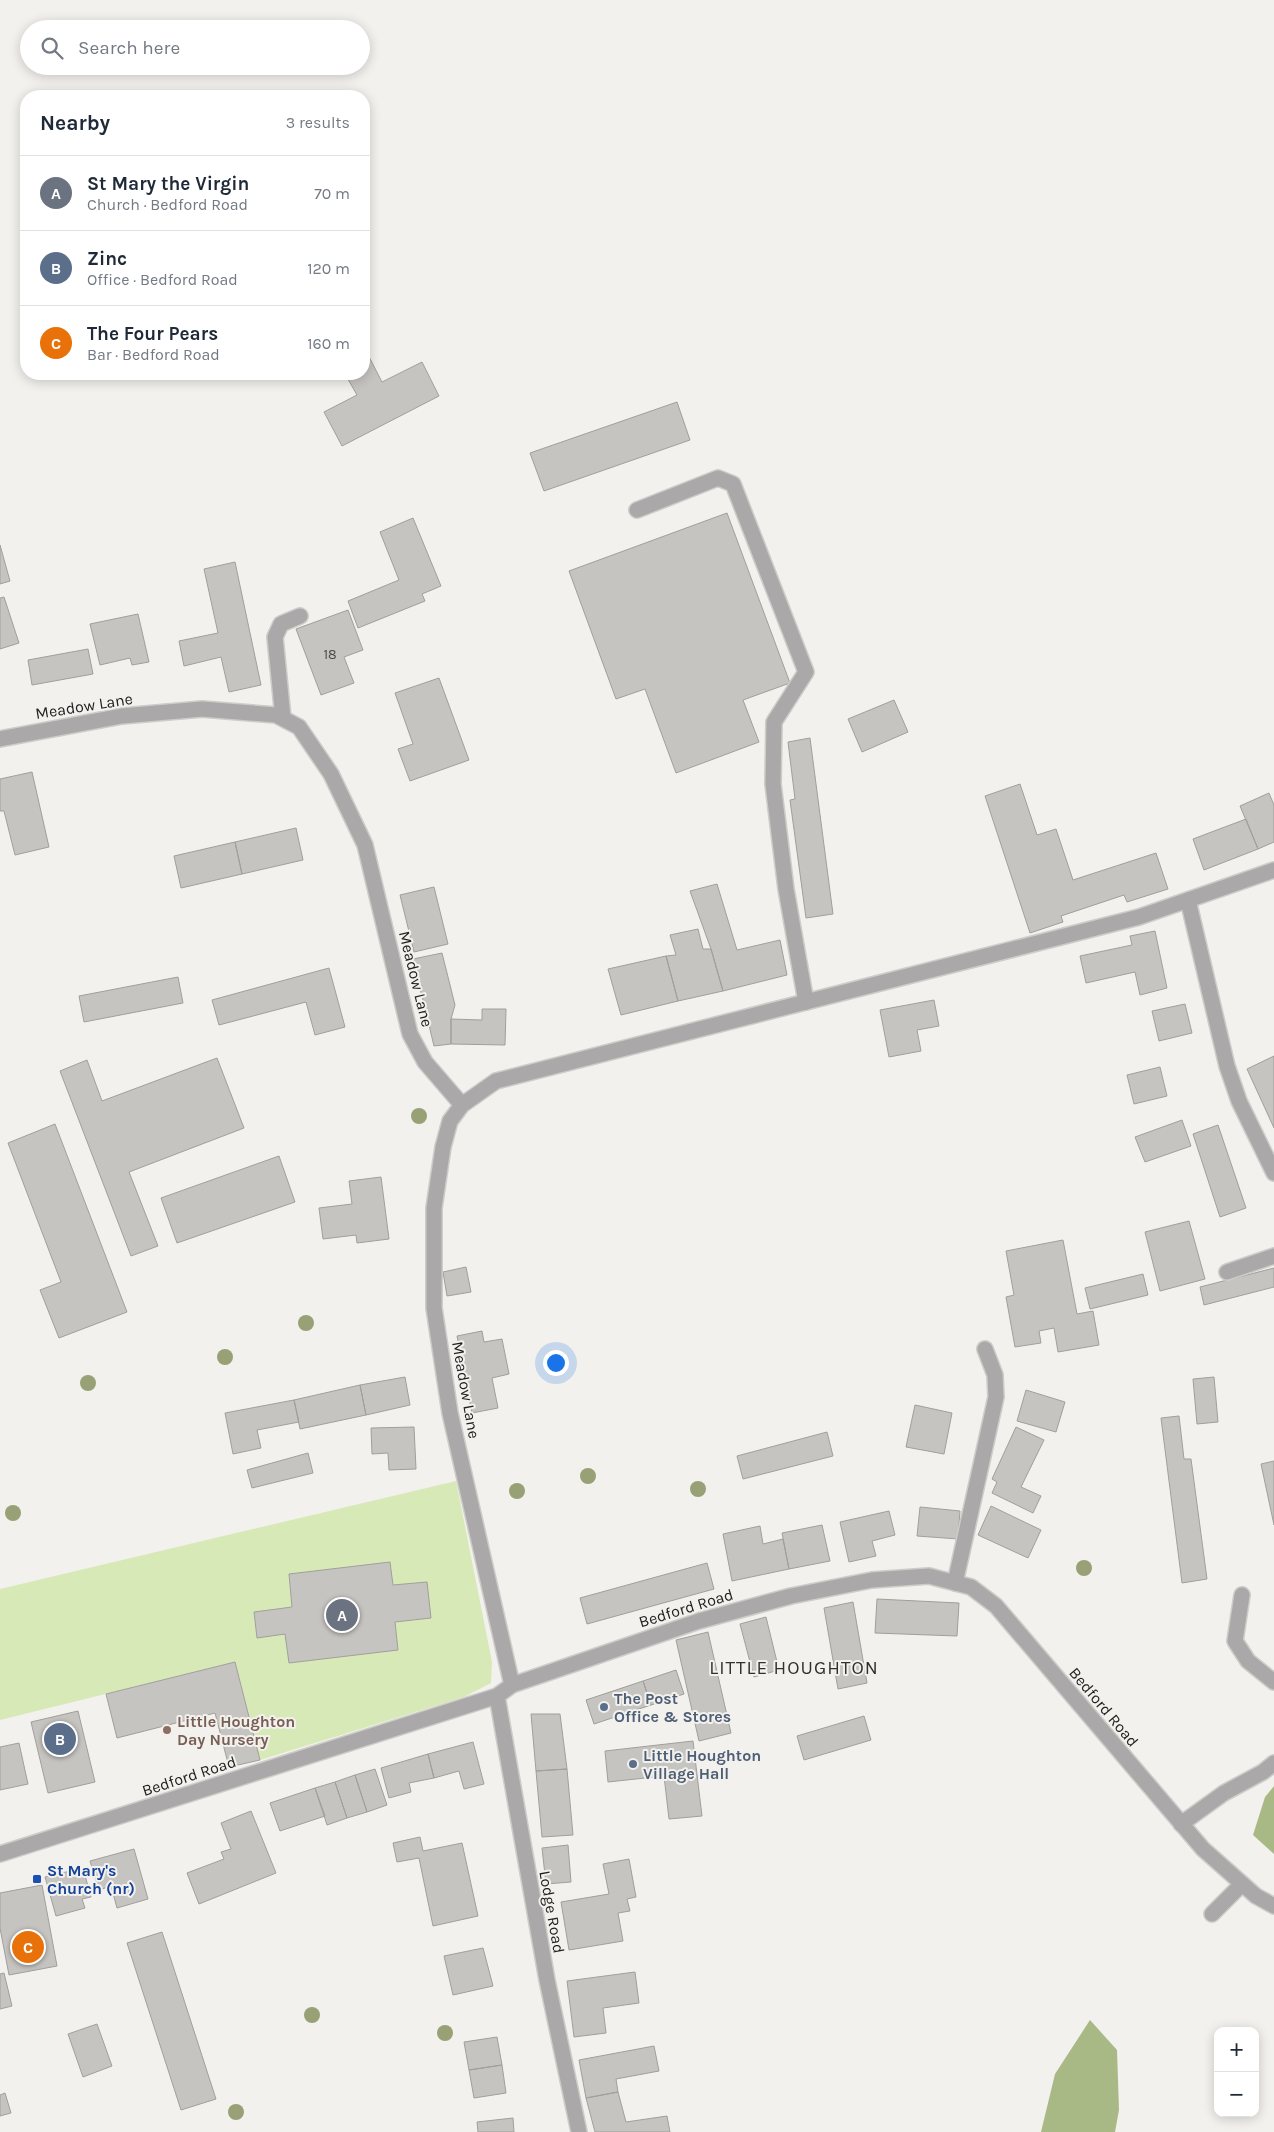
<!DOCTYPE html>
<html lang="en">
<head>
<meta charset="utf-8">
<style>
	:root { --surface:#fff; --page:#f6f6f7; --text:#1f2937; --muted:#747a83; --line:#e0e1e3; --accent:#2a7478 }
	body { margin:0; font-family:Karla,sans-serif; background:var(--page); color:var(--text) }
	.controls { position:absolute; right:15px; bottom:15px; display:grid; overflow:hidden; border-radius:10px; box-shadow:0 2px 12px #0003 }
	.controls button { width:45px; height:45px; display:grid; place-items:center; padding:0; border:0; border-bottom:1px solid var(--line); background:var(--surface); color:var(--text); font:25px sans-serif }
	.you { position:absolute; left:555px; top:1362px; width:18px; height:18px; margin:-12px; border:4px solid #fff; border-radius:50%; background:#1a73e8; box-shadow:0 0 0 8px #1a73e833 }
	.badge { display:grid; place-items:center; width:32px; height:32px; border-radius:50%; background:var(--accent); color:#fff; font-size:16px; font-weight:700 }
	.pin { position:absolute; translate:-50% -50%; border:2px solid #fff; box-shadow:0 1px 5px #0006 }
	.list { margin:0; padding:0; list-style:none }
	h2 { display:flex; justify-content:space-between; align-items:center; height:65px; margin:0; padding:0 20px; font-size:21px }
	h2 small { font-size:16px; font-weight:400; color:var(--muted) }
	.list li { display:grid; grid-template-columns:32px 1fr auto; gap:15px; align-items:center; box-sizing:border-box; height:75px; padding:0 20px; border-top:1px solid var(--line) }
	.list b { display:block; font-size:19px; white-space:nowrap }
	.list p { margin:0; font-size:16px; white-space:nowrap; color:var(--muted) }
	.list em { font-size:16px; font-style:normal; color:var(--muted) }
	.icon { flex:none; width:28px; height:28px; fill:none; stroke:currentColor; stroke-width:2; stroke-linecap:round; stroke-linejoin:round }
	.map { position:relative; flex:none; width:1274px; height:2132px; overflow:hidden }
	.search { position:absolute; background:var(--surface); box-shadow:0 2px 12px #0003; left:20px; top:20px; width:350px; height:55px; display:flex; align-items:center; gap:12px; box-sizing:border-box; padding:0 18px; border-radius:28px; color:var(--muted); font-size:19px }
	.panel { position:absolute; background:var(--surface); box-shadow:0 2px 12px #0003; left:20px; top:90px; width:350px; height:290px; border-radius:20px }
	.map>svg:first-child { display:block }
</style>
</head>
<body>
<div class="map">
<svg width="1274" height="2132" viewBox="0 0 1274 2132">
	<rect width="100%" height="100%" fill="#f2f1ed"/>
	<path fill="#d8e9b8" d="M456,1481l36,181 -1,21 -27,14 -204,63 -25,-98 -235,58v-131z"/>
	<path fill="#a8b986" d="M1274,1786v68l-21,-19 12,-38z
		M1090,2020l27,30 2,60 -4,22h-74l14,-58z"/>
	<path fill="#c6c4c1" stroke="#a19f9c" d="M364,347l18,35 40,-20 17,34 -97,50 -18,-34 33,-17 -12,-21h19z
		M677,402l13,38 -146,51 -14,-38z
		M727,513l63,170 -47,17 16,42 -83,31 -31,-84 -29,10 -47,-128z
		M413,518l28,68 -19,8 3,7 -67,27 -10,-27 51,-21 -19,-48z
		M0,545l10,36 -10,3z
		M235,562l26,123 -32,7 -8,-35 -37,9 -5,-25 39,-8 -14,-64z
		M4,597l15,46 -19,6v-51z
		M348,610l15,40 -19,7 10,26 -33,12 -25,-66z
		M138,614l11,48 -17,3 -2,-7 -30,7 -10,-41z
		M88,649l5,25 -61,11 -4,-25z
		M439,678l30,82 -59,21 -12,-32 15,-5 -18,-51z
		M894,700l14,32 -46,20 -14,-33z
		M810,738l23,176 -27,4 -16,-118 5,-1 -7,-57z
		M32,772l17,75 -34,8 -11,-44h-4v-32z
		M1020,784l17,51 19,-6 17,51 83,-27 12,36 -41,13 -3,-7 -63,21 2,6 -33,11 -45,-137z
		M1269,793l5,12v37l-16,7 -18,-43z
		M1246,819l12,30 -54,21 -11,-31z
		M296,828l7,32 -61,14 -7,-32z
		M235,842l7,32 -61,14 -7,-32z
		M717,884l20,66 43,-10 7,35 -64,16 -12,-42 -21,-58z
		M434,887l14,57 -34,8 -14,-57z
		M698,929l5,20h8l12,42 -45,10 -12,-45 10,-1 -6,-20z
		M1155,931l12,57 -27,7 -5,-23 -49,11 -6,-27 52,-11 -2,-9z
		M442,953l13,52 -4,14v25l-17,2 -21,-87z
		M666,956l12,45 -57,14 -13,-46z
		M329,968l16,59 -30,8 -9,-33 -87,23 -7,-25z
		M178,977l5,26 -99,19 -5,-26z
		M934,1000l5,26 -22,4 4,21 -32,6 -9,-47z
		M1185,1004l7,29 -33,8 -7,-30z
		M482,1009h24l-1,36 -54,-1v-25l31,1z
		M1274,1056v72l-27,-59z
		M217,1058l27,70 -115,44 29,74 -27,10 -71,-185 27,-11 15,41z
		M1160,1067l7,29 -33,8 -7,-29z
		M1182,1120l9,26 -46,16 -10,-25z
		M55,1124l72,188 -68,26 -19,-48 21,-8 -53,-139z
		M1218,1125l28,83 -26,9 -27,-83z
		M279,1156l16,46 -118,41 -16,-45z
		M381,1177l8,62 -32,4 -1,-8 -33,4 -4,-31 33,-4 -3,-23z
		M1189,1221l16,58 -45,12 -15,-59z
		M1063,1240l14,74 16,-3 6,34 -41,7 -4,-24 -15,3 2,12 -26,4 -9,-50 8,-2 -8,-44z
		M466,1267l5,25 -24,4 -4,-24z
		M1274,1268v19l-70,18 -4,-18z
		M1143,1274l5,21 -58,14 -5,-21z
		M482,1331l2,11 18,-3 7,35 -17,4 6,30 -26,5 -15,-77z
		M405,1377l5,28 -44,10 -6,-30z
		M1214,1377l4,45 -21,2 -4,-45z
		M360,1385l6,30 -66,14 -6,-29z
		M1026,1390l39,12 -9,30 -39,-11z
		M294,1400l5,22 -42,8 4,18 -28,6 -8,-41z
		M915,1405l37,8 -8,41 -38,-7z
		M1179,1416l5,43h7l16,120 -25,4 -21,-165z
		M414,1427l2,42 -27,1 -1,-17 -16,1 -1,-26z
		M1016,1427l28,13 -23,47 20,9 -8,17 -41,-20 5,-11 -5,-3z
		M827,1432l6,24 -90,23 -6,-23z
		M308,1453l5,20 -61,15 -5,-18z
		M1274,1461v64l-13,-61z
		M991,1506l50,24 -13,28 -50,-23z
		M920,1507l40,4 -2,28 -41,-3z
		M889,1511l6,24 -23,6 4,15 -27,6 -9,-40z
		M822,1525l8,36 -41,8 -7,-36z
		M760,1526l3,18 20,-5 6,30 -57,12 -9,-47z
		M390,1562l3,23 34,-3 4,36 -36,4 3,28 -109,13 -4,-29 -28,4 -3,-26 38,-5 -3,-33z
		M707,1563l7,26 -127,35 -7,-26z
		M877,1599l82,4 -2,33 -82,-3z
		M853,1602l14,81 -29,6 -14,-81z
		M766,1617l13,53 -25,7 -14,-53z
		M708,1632l23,101 -32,8 -23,-101z
		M235,1662l25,98 -31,7 -14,-54 -98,25 -11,-44z
		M676,1670l8,24 -33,11 -8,-24z
		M643,1681l8,24 -57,19 -8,-24z
		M78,1711l17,71 -47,11 -17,-71z
		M531,1714h29l7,55 -31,2z
		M864,1716l7,24 -67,20 -7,-24z
		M693,1741l9,75 -33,3 -5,-43 -56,6 -3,-31z
		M473,1742l11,42 -20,5 -5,-18 -25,7 -6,-24z
		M19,1743l9,41 -28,6v-43z
		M428,1754l6,24 -25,5 2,9 -22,6 -8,-30z
		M375,1769l12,36 -20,7 -12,-37z
		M567,1769l6,66 -31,2 -6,-66z
		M355,1775l12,37 -20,6 -12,-36z
		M335,1782l12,36 -20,7 -12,-37z
		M315,1788l10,28 -45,15 -10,-28z
		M251,1811l25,62 -77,31 -12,-31 37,-14 -3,-7 10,-3 -10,-26z
		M420,1837l3,14 39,-8 16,73 -45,10 -14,-68 -22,4 -4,-19z
		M568,1845l3,37 -25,2 -4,-36z
		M134,1849l14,50 -31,9 -6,-22 -12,4 -9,-29z
		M629,1859l7,38 -9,2 3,12 -12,2 5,28 -54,9 -8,-48 48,-8 -6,-30z
		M83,1868l8,29 -9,2 3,9 -29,8 -11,-39z
		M42,1885l15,81 -48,9 -9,-47v-35z
		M162,1932l54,167 -35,11 -54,-167z
		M483,1948l10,38 -40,9 -9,-39z
		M635,1972l4,31 -36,5 3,25 -32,4 -7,-56z
		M4,1973l8,33 -12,3v-35z
		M97,2024l15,42 -29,11 -15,-43z
		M497,2037l5,28 -33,5 -5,-28z
		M654,2046l5,25 -43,8 2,13 -32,6 -7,-38z
		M502,2065l4,28 -32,5 -5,-28z
		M618,2092l8,30 41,-6 3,16h-75l-9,-34z
		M5,2093l6,20 -11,3v-21z
		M513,2118l1,14h-36l-1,-10z"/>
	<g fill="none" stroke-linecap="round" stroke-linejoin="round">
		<defs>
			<path id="lane" d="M637,510l81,-32 15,6 73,188 -32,50 -1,62 13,105 20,113
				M283,718l-8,-81 6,-13 19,-8
				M1188,900l39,166 12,35 35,72
				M1227,1272l47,-16
				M955,1583l41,-186 -1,-22 -10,-26
				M1242,1595l-7,46 13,20 26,21
				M1181,1824l43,-31 39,-21 11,-9
				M1212,1914l30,-30"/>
			<path id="street" d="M0,739l122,-23 80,-7 74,6 23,12 32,47 34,71 45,189 15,28 37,43
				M512,1685l-62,-272 -16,-105v-100l9,-61 7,-26 12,-16 34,-24 643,-164 135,-47
				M497,1696l50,284 32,152
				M0,1854l497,-158 15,-11 187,-64 92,-25 81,-16 57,-4 42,11 25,19 207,243 53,47 18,10"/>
		</defs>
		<use href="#lane" stroke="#cdccc8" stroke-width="18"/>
		<use href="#street" stroke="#cdccc8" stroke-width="18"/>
		<use href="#lane" stroke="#aaa8a9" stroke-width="15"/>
		<use href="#street" stroke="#aaa8a9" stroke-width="15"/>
	</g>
	<g fill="#97a175">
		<circle cx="419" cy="1116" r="8"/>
		<circle cx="306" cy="1323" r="8"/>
		<circle cx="225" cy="1357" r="8"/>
		<circle cx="88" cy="1383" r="8"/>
		<circle cx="588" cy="1476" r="8"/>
		<circle cx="698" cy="1489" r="8"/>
		<circle cx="517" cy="1491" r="8"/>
		<circle cx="13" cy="1513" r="8"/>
		<circle cx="1084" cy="1568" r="8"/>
		<circle cx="312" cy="2015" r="8"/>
		<circle cx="445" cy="2033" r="8"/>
		<circle cx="236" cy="2112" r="8"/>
	</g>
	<g fill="#5c6f8a" stroke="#f2f1ed" stroke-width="2">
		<circle cx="604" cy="1707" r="5"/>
		<circle cx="633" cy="1764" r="5"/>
	</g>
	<circle fill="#8d6e63" stroke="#f2f1ed" stroke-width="2" cx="167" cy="1730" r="5"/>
	<rect fill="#1a4fb4" stroke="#f2f1ed" stroke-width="2" x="32" y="1874" width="10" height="10" rx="2.5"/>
	<g text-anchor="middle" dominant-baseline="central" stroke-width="4" stroke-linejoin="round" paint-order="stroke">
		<g font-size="14" fill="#4b4a48">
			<text x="330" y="654">18</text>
		</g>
		<g font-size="16" fill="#222120" stroke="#f2f1ed">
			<text transform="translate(84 706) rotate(-9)">Meadow Lane</text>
			<text transform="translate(416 979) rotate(76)">Meadow Lane</text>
			<text transform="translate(466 1390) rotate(80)">Meadow Lane</text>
			<text transform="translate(686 1608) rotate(-17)">Bedford Road</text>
			<text transform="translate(1104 1707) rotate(50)">Bedford Road</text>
			<text transform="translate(189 1776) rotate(-18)">Bedford Road</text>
			<text transform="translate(552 1912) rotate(80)">Lodge Road</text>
		</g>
		<g font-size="16" font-weight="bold" fill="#4e5e75" stroke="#f2f1ed" text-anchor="start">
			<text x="614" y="1698">The Post<tspan x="614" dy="18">Office &amp; Stores</tspan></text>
			<text x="643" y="1755">Little Houghton<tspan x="643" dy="18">Village Hall</tspan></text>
		</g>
		<g font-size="16" font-weight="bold" fill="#785e54" stroke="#f2f1ed" text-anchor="start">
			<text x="177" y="1721">Little Houghton<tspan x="177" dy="18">Day Nursery</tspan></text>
		</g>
		<g font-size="16" font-weight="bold" fill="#164399" stroke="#f2f1ed" text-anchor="start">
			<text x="47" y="1870">St Mary's<tspan x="47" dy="18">Church (nr)</tspan></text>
		</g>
		<g font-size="19" letter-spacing="1" fill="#31302d" stroke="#f2f1ed">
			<text x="794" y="1668">LITTLE HOUGHTON</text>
		</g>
	</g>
</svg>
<div class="controls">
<button>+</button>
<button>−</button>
</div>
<div class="you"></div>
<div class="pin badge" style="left:342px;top:1615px;background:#6b7280">A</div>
<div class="pin badge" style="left:60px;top:1739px;background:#5c6f8a">B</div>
<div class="pin badge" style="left:28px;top:1947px;background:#e8710a">C</div>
<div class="search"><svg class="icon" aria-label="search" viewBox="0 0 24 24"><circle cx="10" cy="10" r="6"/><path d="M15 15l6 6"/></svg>Search here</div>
<section class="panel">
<h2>Nearby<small>3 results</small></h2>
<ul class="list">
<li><span class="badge" style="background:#6b7280">A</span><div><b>St Mary the Virgin</b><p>Church · Bedford Road</p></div><em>70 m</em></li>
<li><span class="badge" style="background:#5c6f8a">B</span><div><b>Zinc</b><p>Office · Bedford Road</p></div><em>120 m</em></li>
<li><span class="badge" style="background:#e8710a">C</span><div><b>The Four Pears</b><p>Bar · Bedford Road</p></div><em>160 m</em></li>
</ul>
</section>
</div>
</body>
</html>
